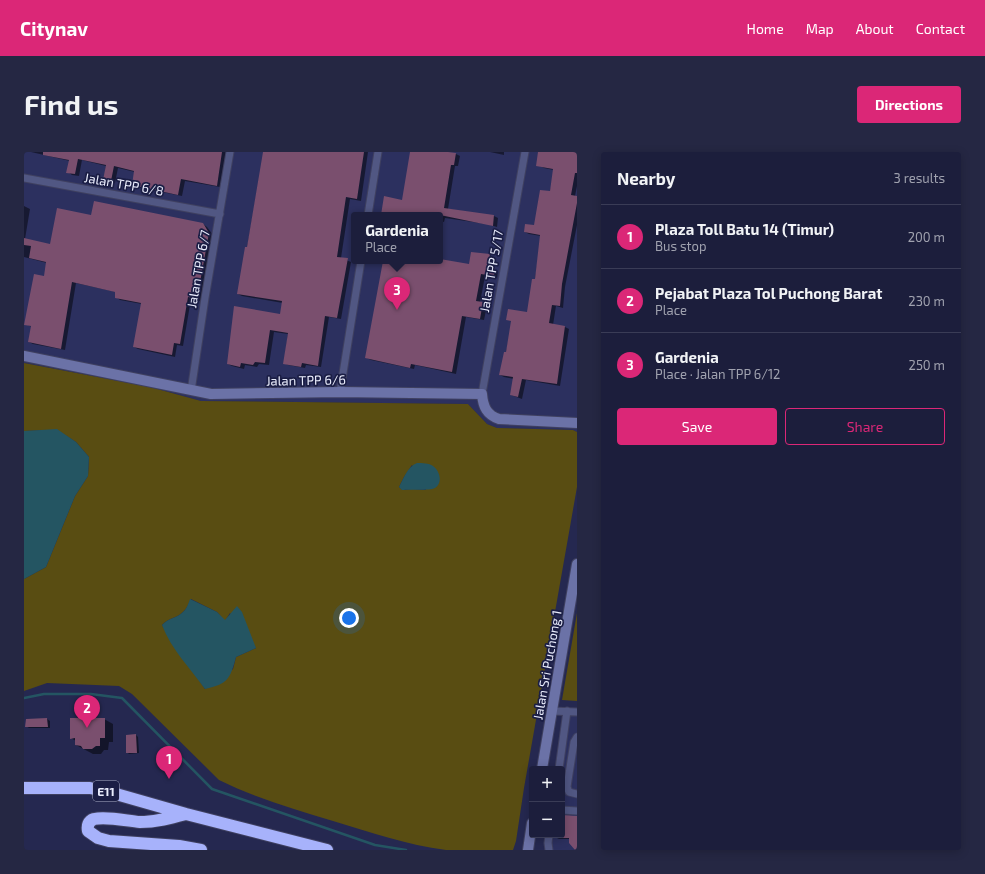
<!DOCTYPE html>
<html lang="en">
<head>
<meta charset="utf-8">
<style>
	:root { --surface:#1c1e3c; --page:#252743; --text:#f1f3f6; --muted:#a0a2af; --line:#3a3c56; --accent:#db2777 }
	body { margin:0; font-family:"Exo 2",sans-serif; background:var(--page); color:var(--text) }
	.controls { position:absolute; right:12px; bottom:12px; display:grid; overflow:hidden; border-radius:4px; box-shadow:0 2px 10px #0003 }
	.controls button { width:36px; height:36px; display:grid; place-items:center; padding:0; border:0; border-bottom:1px solid var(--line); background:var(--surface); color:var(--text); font:20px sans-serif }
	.you { position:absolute; left:325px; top:466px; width:14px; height:14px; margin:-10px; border:3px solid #fff; border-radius:50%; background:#1a73e8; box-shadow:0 0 0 6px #1a73e833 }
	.badge { display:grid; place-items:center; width:26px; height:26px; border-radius:50%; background:var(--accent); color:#fff; font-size:13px; font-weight:700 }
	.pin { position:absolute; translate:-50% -33px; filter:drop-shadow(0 1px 2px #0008) }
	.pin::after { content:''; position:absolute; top:21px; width:14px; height:12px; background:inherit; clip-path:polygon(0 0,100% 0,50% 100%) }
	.popup { position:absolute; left:327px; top:60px; width:92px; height:52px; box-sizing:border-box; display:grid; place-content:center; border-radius:4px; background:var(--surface); filter:drop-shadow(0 1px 3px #0005); font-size:13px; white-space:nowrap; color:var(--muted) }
	.popup b { font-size:15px; color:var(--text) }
	.popup::after { content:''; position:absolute; left:50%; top:100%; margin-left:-8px; border:8px solid transparent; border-top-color:var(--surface) }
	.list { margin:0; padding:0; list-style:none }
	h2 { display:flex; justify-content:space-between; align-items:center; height:52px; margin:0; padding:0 16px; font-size:17px }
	h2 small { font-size:13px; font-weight:400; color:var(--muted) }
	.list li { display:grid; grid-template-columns:26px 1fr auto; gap:12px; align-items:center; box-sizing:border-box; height:64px; padding:0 16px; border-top:1px solid var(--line) }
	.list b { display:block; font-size:15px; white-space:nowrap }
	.list p { margin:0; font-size:13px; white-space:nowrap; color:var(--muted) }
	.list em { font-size:13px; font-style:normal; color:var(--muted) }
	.actions { display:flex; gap:8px; padding:12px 16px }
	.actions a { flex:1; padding:9px 0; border:1px solid var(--accent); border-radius:4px; text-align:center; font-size:14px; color:var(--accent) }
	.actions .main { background:var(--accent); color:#fff }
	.map { position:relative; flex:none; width:553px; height:698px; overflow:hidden; border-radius:4px }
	header { display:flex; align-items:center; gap:24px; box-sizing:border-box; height:56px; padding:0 20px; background:var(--accent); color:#fff }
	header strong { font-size:19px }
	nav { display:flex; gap:22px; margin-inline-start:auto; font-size:14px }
	.intro { display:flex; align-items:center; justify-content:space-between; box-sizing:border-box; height:96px; padding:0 24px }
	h1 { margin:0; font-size:28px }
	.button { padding:10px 18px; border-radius:4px; background:var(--accent); color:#fff; font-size:14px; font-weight:700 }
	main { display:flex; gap:24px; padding:0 24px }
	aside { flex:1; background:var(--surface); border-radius:4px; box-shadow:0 2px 10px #0003 }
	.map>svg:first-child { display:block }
</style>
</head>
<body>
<header>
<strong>Citynav</strong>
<nav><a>Home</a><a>Map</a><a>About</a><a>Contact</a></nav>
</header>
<div class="intro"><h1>Find us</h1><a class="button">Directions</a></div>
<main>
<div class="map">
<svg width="553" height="698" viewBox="0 0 553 698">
	<rect width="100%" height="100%" fill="#252850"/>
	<path fill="#2c305f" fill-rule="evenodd" d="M0,0h553v280l-4,-2 -76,-2 -10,-4 -19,-20 -267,-3 -51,-14 -126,-24zM330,63h86v46h-86z
		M546,563h7v135h-25l-1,-7 1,-8h10v-66z"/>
	<path fill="#594d12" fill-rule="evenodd" d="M0,211l126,24 51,14 267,3 19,20 10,4 76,2 4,2v55l-53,301 -8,53 -3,9c-21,0 -48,0 -67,0 -39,-5 -76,-18 -113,-29 -39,-12 -78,-23 -114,-41l-87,-86 -13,-8 -72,-3 -23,8v-112l22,-12 29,-71 13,-20 1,-19 -13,-15 -19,-12 -33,1zM388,313l14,25 -14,-1 -9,1 -4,-3 5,-10zM167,447l26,13 8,9 5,-8 26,35 -20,9 -3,12 -28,20 -43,-64c6,-7 16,-7 22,-14 3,-3 5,-8 7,-12z
		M553,461v88l-15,-1z"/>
	<path fill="#245562" d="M33,277l19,13 13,15 -1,19 -13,20 -29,71 -22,12v-148z
		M393,311c5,0 12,0 16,3 7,5 10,17 2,22 -6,3 -25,1 -33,2l-3,-3c5,-9 8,-20 18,-24z
		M166,447l27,13 8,8 12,-14 5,6 14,36 -20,9c-6,22 -8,27 -31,32 -15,-21 -34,-40 -43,-64 6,-7 16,-7 22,-14 3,-3 5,-9 6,-12z"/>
	<path fill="#0007" d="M7,0h195l-6,35 -35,-6 -3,15 -45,-9 -4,-2 2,-13 -17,-4 -3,15 -7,-1 -4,-2 2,-14 -24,-6 -3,16 -7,-1 -4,-3 2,-11z
		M240,0h104l-7,49 -11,-2 -9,59 10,4 -10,57 -12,-2 -8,50 -15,-2 -1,3 -17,-3 -4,-2 4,-29 -14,-2 -5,33 -10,-1 -2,3 -12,-2 -1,4 -12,-3 -4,-2 53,-49 2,-12 -41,-7 -4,-2 9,-46z
		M387,0h31l14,2 4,2 -2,10h-3l-7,43 46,7 4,2 -1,9 -10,-3 -42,-6 -1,4 -4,-1v-6h-58l21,-13z
		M466,0h14v3z
		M518,0h35v34l-2,10 2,1v28l-12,62 -2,21 -7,-2 -3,19 12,2 4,2 -9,57 -34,-6 -4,19 -11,-4 3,-16 -10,-2 -4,-2 6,-22 6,-31 -5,-3 21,-6 7,-33 6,-44 -12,-2 -4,-2 10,-5 15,-34 4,-23 -10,-2 -4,-2z
		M0,54l6,3 -5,30 26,6 41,-29 111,8 4,3 6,8 -12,66 -10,-2 -8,47 -6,-1 -2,12 -37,-8 -4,-2 8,-43 -22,-4 -4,-3v-5l-40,-9 -11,67 -32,-6 -4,-2 3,-15 -6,-3 19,-47 2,-14 -23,-6z
		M466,103l4,3 -2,11 6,2 -1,7 -12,-2 -5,27 7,3 -3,14 -18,-3 -10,57 -41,-9 -1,4 -43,-9 -4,-2 17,-97 56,-1 30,5z
		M23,567l3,2v7h-21l-3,-2z
		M80,567l9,5v18h-4l-1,8h-4l-3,4h-8l-17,-9v-4l-5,-3z
		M112,583l2,2 1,16 -10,1 -2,-2z
		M538,664h15v33l-7,-10h-11l-4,-2v-2h7z"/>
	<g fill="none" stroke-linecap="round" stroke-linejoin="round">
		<path stroke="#245562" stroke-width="2.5" d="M0,546l20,-4h47l31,4 90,91 163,56 31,5"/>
	</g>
	<path fill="#7a4f6e" d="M19,0h179l-5,34 -36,-7 -3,16 -46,-10 2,-14 -20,-5 -3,15 -8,-1 3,-15 -28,-6 -3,15 -9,-1 3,-13 -26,-5z
		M239,0h101l-7,47 -11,-2 -9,60 11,1 -11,60 -12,-2 -7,50 -16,-3 -1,4 -18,-3 5,-31 -18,-3 -5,33 -10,-1 -2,3 -12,-2 -1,4 -13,-3 7,-58 46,8 2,-13 -45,-7 8,-47h2z
		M386,0h38l8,1 -2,12h-3l-7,43 50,7 -1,11 -53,-11h-59l3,-19 18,4z
		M514,0h39v21h-2l-4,22 6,1v7l-15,81 -2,22 -8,-1 -3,18 16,3 -8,58 -35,-5 -4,18 -8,-2 3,-18 -14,-2 5,-23h2l5,-31 -5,-1 2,-11 19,3 5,-33h3l5,-44 -16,-3 1,-8 9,1 6,-35 10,1 3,-22 -17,-3z
		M70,49l109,22 6,10 -12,66 -9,-2 -8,47 -6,-1 -2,12 -39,-8 8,-44 -26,-5v-6l-43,-10 -11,67 -33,-7 3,-16 -7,-1 10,-51 10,2 2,-14 -17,-4 2,-12 -7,-1v-7l26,6 7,-36 34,7z
		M447,100l19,2 -2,13 7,1 -1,8 -13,-2 -5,27 7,1 -3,17 -18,-3 -10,56 -41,-8 -1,4 -45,-10 18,-97h36l16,2v-2h5v-2l29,5z
		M23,566l1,9h-23l1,-8z
		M46,566h35v20h-5v8h-4l-4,3h-9l-2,-3 -6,-1v-7l-5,1z
		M112,582l1,19h-11v-18z
		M538,663l15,1v34h-2l-6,-7v-5h-7z"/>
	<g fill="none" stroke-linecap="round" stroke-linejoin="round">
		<defs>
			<path id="street" d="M0,26l196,36
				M344,63l10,-63
				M167,239l14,-93 25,-146
				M316,240l21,-131
				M458,242l43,-242
				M528,559l25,1
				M553,585l-3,5 -7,45 2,5 8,2
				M535,617l8,-58
				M538,658l15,1
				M525,698l-1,-7 1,-8"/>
			<path id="secondary" d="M0,204l187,38 129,-2 142,2c1,13 5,21 17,25l78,4
				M518,617l35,-205
				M504,698l4,-27"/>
			<path id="highway" d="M0,636h66l19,4 77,22 141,36
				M162,662c-15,4 -30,8 -46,8 -13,-1 -33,-6 -46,-3 -6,2 -7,7 -6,12l10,7 11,3 70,5 22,4"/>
		</defs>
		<use href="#street" stroke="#3f4060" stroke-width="9"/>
		<use href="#secondary" stroke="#3f4060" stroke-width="12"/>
		<use href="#highway" stroke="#3f4060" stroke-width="14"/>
		<use href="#street" stroke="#515783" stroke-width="7"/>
		<use href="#secondary" stroke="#6b72a7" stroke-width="10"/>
		<use href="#highway" stroke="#a7b2fb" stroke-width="12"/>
	</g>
	<g text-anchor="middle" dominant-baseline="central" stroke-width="3.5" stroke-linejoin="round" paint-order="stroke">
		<rect fill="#1b1e45" stroke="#abaec5" stroke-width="1" x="69" y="629" width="26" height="20" rx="3"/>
		<g font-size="12" font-weight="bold" fill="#e9ecfc">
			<text x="82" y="639">E11</text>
		</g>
		<g font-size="13" fill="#e9ecfc" stroke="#1b1e45">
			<text transform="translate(100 32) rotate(10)">Jalan TPP 6/8</text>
			<text transform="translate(174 117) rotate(-80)">Jalan TPP 6/7</text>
			<text transform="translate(467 119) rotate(-80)">Jalan TPP 5/17</text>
			<text transform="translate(282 228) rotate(-1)">Jalan TPP 6/6</text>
			<text transform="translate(523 513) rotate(-80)">Jalan Sri Puchong 1</text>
		</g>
	</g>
</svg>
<div class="controls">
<button>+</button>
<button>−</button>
</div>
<div class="you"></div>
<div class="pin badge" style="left:145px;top:627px">1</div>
<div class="pin badge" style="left:63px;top:576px">2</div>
<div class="pin badge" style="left:373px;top:158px">3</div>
<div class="popup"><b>Gardenia</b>Place</div>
</div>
<aside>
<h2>Nearby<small>3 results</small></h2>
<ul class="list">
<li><span class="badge">1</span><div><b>Plaza Toll Batu 14 (Timur)</b><p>Bus stop</p></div><em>200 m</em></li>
<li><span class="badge">2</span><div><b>Pejabat Plaza Tol Puchong Barat</b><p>Place</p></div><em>230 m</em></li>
<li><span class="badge">3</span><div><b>Gardenia</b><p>Place · Jalan TPP 6/12</p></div><em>250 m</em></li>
</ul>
<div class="actions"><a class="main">Save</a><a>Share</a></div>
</aside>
</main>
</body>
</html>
